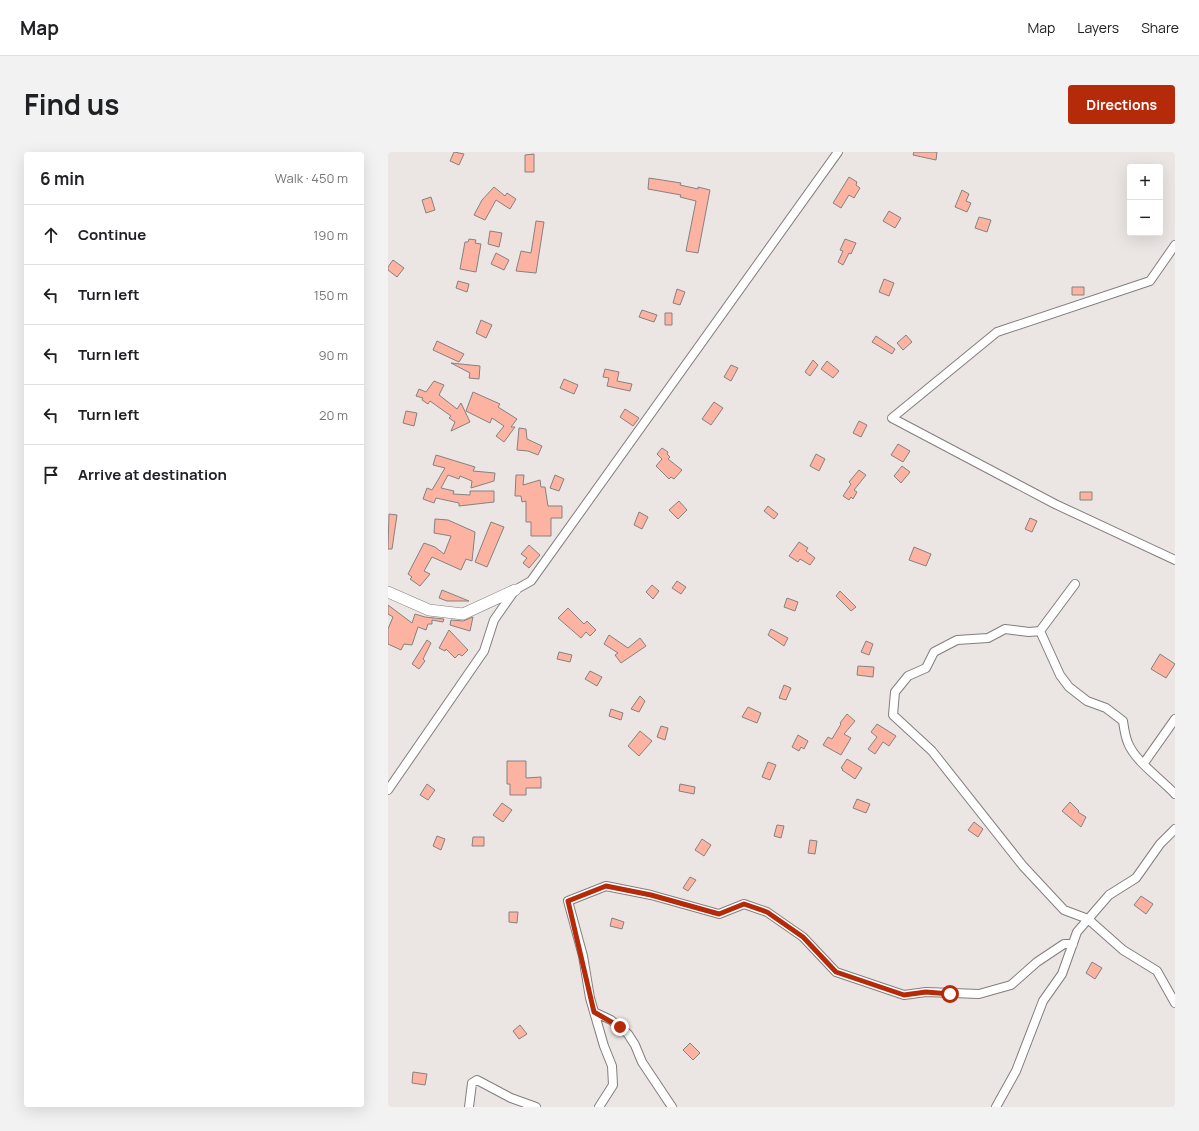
<!DOCTYPE html>
<html lang="en">
<head>
<meta charset="utf-8">
<style>
	:root { --surface:#fff; --page:#f2f2f2; --text:#202124; --muted:#757577; --line:#e0e0e0; --accent:#b52a09 }
	body { margin:0; font-family:Manrope,sans-serif; background:var(--page); color:var(--text) }
	.controls { position:absolute; right:12px; top:12px; display:grid; overflow:hidden; border-radius:4px; box-shadow:0 4px 16px #0002 }
	.controls button { width:36px; height:36px; display:grid; place-items:center; padding:0; border:0; border-bottom:1px solid var(--line); background:var(--surface); color:var(--text); font:20px sans-serif }
	.stop { position:absolute; width:12px; height:12px; margin:-9px; border:3px solid #b52a09; border-radius:50%; background:#fff }
	.stop.end { background:#b52a09; border-color:#fff; box-shadow:0 1px 4px #0008 }
	.list { margin:0; padding:0; list-style:none }
	h2 { display:flex; justify-content:space-between; align-items:center; height:52px; margin:0; padding:0 16px; font-size:17px }
	h2 small { font-size:13px; font-weight:400; color:var(--muted) }
	.list li { display:grid; grid-template-columns:26px 1fr auto; gap:12px; align-items:center; box-sizing:border-box; height:60px; padding:0 16px; border-top:1px solid var(--line) }
	.list b { display:block; font-size:15px; white-space:nowrap }
	.list em { font-size:13px; font-style:normal; color:var(--muted) }
	.icon { flex:none; width:22px; height:22px; fill:none; stroke:currentColor; stroke-width:2; stroke-linecap:round; stroke-linejoin:round }
	.map { position:relative; flex:none; width:787px; height:955px; overflow:hidden; border-radius:4px }
	header { display:flex; align-items:center; gap:24px; box-sizing:border-box; height:56px; padding:0 20px; background:var(--surface); border-bottom:1px solid var(--line) }
	header strong { font-size:19px }
	nav { display:flex; gap:22px; margin-inline-start:auto; font-size:14px }
	.intro { display:flex; align-items:center; justify-content:space-between; box-sizing:border-box; height:96px; padding:0 24px }
	h1 { margin:0; font-size:28px }
	.button { padding:10px 18px; border-radius:4px; background:var(--accent); color:#fff; font-size:14px; font-weight:700 }
	main { display:flex; gap:24px; padding:0 24px }
	aside { flex:1; background:var(--surface); border-radius:4px; box-shadow:0 4px 16px #0002 }
	.map>svg:first-child { display:block }
</style>
</head>
<body>
<header>
<strong>Map</strong>
<nav><a>Map</a><a>Layers</a><a>Share</a></nav>
</header>
<div class="intro"><h1>Find us</h1><a class="button">Directions</a></div>
<main>
<aside>
<h2>6 min<small>Walk · 450 m</small></h2>
<ul class="list">
<li><svg class="icon" aria-label="ahead" viewBox="0 0 24 24"><path d="M12 20V5M6 11l6-6 6 6"/></svg><div><b>Continue</b></div><em>190 m</em></li>
<li><svg class="icon" aria-label="left" viewBox="0 0 24 24"><path d="M17 20v-9H6M10 6l-5 5 5 5"/></svg><div><b>Turn left</b></div><em>150 m</em></li>
<li><svg class="icon" aria-label="left" viewBox="0 0 24 24"><path d="M17 20v-9H6M10 6l-5 5 5 5"/></svg><div><b>Turn left</b></div><em>90 m</em></li>
<li><svg class="icon" aria-label="left" viewBox="0 0 24 24"><path d="M17 20v-9H6M10 6l-5 5 5 5"/></svg><div><b>Turn left</b></div><em>20 m</em></li>
<li><svg class="icon" aria-label="arrive" viewBox="0 0 24 24"><path d="M6 21V4h12l-3 4 3 4H6"/></svg><div><b>Arrive at destination</b></div></li>
</ul>
</aside>
<div class="map">
<svg width="787" height="955" viewBox="0 0 787 955">
	<rect width="100%" height="100%" fill="#ebe6e4"/>
	<path fill="#fcb3a2" stroke="#868180" d="M66,0l10,2 -5,11 -9,-4z
		M526,0h23l-1,8 -23,-5z
		M146,2v18h-9v-17z
		M461,25l8,5 -1,3 4,3 -6,10 -5,-3 -8,13 -8,-5z
		M261,26l32,5 -1,2 18,4v-2l12,3 -12,63 -12,-2 10,-50 -16,-4 1,-2 -33,-6z
		M106,35l11,9 2,-3 9,6 -6,10 -14,-9 -11,20 -11,-5 8,-15z
		M574,38l7,4 -3,7 5,2 -4,9 -12,-5z
		M43,45l4,13 -9,3 -4,-13z
		M501,59l12,7 -6,10 -12,-7z
		M591,65l12,3 -4,12 -12,-4z
		M148,69l8,1 -8,51 -20,-2 5,-20 10,2z
		M102,79l12,2 -3,14 -11,-3z
		M81,87l7,1 -1,3 6,1 -5,28 -16,-3 5,-27h3z
		M457,87l11,4 -5,11 -2,-1 -6,12 -5,-3 5,-11 -3,-1z
		M108,101l13,7 -5,10 -13,-6z
		M5,108l11,8 -7,9 -9,-7v-3z
		M496,127l10,4 -5,13 -10,-4z
		M70,129l11,3 -2,8 -11,-4z
		M684,135h12v8h-12z
		M289,137l8,3 -5,13 -7,-2z
		M254,158l15,5 -3,7 -15,-5z
		M277,161h7v12h-7z
		M93,168l11,5 -6,13 -10,-5z
		M518,183l6,7 -9,8 -6,-7z
		M488,184l19,13 -3,5 -20,-12z
		M49,189l27,13 -5,8 -26,-12z
		M425,208l5,5 -8,11 -5,-4z
		M439,209l12,10 -6,7 -12,-9z
		M63,211l29,3 -1,13 -10,-1 1,-5z
		M343,213l7,3 -7,13 -7,-4z
		M217,217l14,3 -2,9 15,3 -2,7 -23,-5 2,-8 -6,-1z
		M176,227l14,6 -4,9 -14,-6z
		M46,229l10,4 -5,10 18,14 4,-6 9,19 -19,9 4,-9 -6,-4 2,-2 -21,-15 -2,3 -6,-4 1,-2 -7,-2 3,-7 7,3z
		M85,240l27,12 -2,3 19,12 -6,8h4l-11,15 -8,-6 8,-10 -12,-8 -2,5 -24,-12z
		M326,250l9,6 -12,17 -9,-6z
		M237,257l14,9 -6,8 -13,-9z
		M18,259l11,2 -3,13 -11,-3z
		M471,269l8,4 -6,12 -8,-4z
		M131,276l7,1 1,10 15,7 -4,9 -10,-4 -11,-1z
		M510,292l12,7 -7,11 -12,-7z
		M274,296l6,4 -1,2 3,3 -2,2 14,11 -8,9 -3,-2 -2,2 -13,-13 6,-7 -5,-5z
		M428,302l9,5 -6,12 -9,-5z
		M48,303l39,12 -2,4 22,2 -1,8 -23,7 1,-7 -12,-5 -1,3 -11,-4 -7,13 13,3 -1,3 17,1v-4h24v11l-35,4v-3l-23,-5 -2,5 -11,-4 4,-11 5,2 13,-22 -12,-3z
		M514,314l8,6 -9,11 -7,-7z
		M471,318l7,5 -12,15 3,2 -4,7 -2,-2 -2,3 -6,-4 8,-12 -2,-2z
		M128,323h8l-1,10 17,-5 1,7h4l3,19h14v12h-11v18h-20v-14h-5v-21l-4,1 -1,-6h-6z
		M167,323l9,4 -5,12 -9,-3z
		M692,340h12v8h-12z
		M291,349l8,9 -9,9 -9,-9z
		M380,354l10,8 -4,5 -10,-8z
		M251,360l9,5 -6,12 -8,-4z
		M1,362l8,1 -5,34h-4z
		M642,366l7,3 -5,11 -7,-3z
		M47,367l13,1 27,12 -3,29 -6,-2 -5,11 -29,-13 -8,14 6,3 -10,12 -10,-7 2,-2 -4,-3 16,-31 11,4 9,7 7,-18 -17,-3z
		M103,370l13,5 -17,40 -12,-5z
		M411,390l9,6 -2,3 9,7 -5,7 -10,-6 -2,3 -9,-6z
		M141,393l11,10 -11,13 -6,-5 4,-5 -6,-4z
		M526,395l17,7 -5,12 -17,-6z
		M289,429l9,6 -5,7 -9,-6z
		M264,433l7,6 -6,8 -7,-7z
		M54,438l27,11h-22l-8,-3z
		M452,439l16,16 -5,4 -15,-15z
		M399,446l11,4 -3,9 -11,-4z
		M0,453l24,18 3,-9 10,3 19,2 -1,3 -11,-2v4h-4l-2,6 -8,-3 -6,18 -8,-1 -3,6 -13,-6v-15l5,-12 -5,-3z
		M180,456l16,16 3,-3 9,9 -6,6 -4,-4 -5,6 -23,-20z
		M85,465l-3,14 -20,-6 1,-5 12,1z
		M383,477l17,9 -4,8 -16,-11z
		M61,478l19,20 -6,6 -3,-2 -4,4 -9,-9 -1,2 -6,-3z
		M221,483l19,13 12,-10 6,8 -25,17 -6,-8 3,-2 -14,-9z
		M39,488l4,3 -8,16 2,2 -6,8 -7,-5z
		M478,489l7,3 -4,11 -8,-3z
		M171,500l13,3 -2,7 -13,-3z
		M772,502l15,10 -9,14 -15,-9z
		M470,514l16,1 -1,10 -16,-2z
		M202,519l12,6 -5,9 -12,-7z
		M396,533l7,3 -5,12 -7,-2z
		M252,544l5,5 -6,11 -8,-3z
		M360,555l13,6 -4,10 -15,-6z
		M223,557l12,4 -2,7 -12,-4z
		M459,562l8,7 -11,13 7,4 -10,17 -18,-10 5,-8 4,2 9,-15 -1,-1z
		M489,572l19,12 -7,10 -6,-4 -8,12 -7,-5 9,-12 -6,-5z
		M273,574l7,2 -3,12 -8,-3z
		M252,579l12,10 -13,15 -11,-10z
		M410,583l10,6 -4,8 -3,-2 -2,4 -7,-4z
		M459,607l15,9 -7,11 -13,-9 1,-1 -2,-1z
		M119,609h19v17l15,-1v11h-15v7h-16v-11h-3z
		M380,610l8,3 -6,15 -8,-3z
		M39,632l8,6 -7,10 -8,-5z
		M292,632l15,3 -1,7 -15,-3z
		M469,647l13,5 -4,9 -13,-5z
		M682,650l9,9 -1,1 8,5 -5,10 -19,-16z
		M114,651l10,7 -9,12 -10,-7z
		M586,670l9,7 -5,8 -10,-7z
		M389,673l7,1 -3,12 -7,-2z
		M49,684l8,3 -4,11 -8,-4z
		M85,685h11v9h-12z
		M314,687l9,6 -7,11 -9,-6z
		M422,688l7,1 -2,13 -7,-1z
		M302,725l6,3 -8,11 -5,-3z
		M753,744l12,8 -7,10 -12,-9z
		M121,760h9l-1,11 -8,-1z
		M224,766l12,4 -2,7 -12,-3z
		M704,810l10,6 -7,11 -9,-6z
		M132,873l7,9 -8,5 -6,-8z
		M302,891l10,10 -7,7 -10,-10z
		M25,920l14,2 -2,11 -13,-2z"/>
	<g fill="none" stroke-linecap="round" stroke-linejoin="round">
		<defs>
			<path id="street" d="M787,93l-25,36 -153,51 -105,86 163,86 120,56
				M687,432l-35,47 -11,1 -24,-3 -17,9 -31,2 -23,12 -8,16 -18,8 -13,16 -2,23 39,36 91,115 41,44 24,9 35,31 34,21 18,32
				M652,479l20,44 9,12 18,14 19,7 17,13c1,7 2,15 5,22 7,18 33,36 47,51
				M756,611l31,-44
				M0,638l96,-139 10,-31 21,-30 16,-9 307,-429
				M206,860l17,8 17,14 7,11 7,17 30,45
				M81,955l3,-24 5,-3 34,18 25,9
				M211,955l14,-22 -1,-19 -8,-20 -14,-48 -7,-42 -15,-55 38,-15 45,9 68,19 25,-10 23,8 36,25 33,35 68,23 22,-3 53,2 32,-9 26,-23 27,-18h9
				M608,955l20,-36 27,-70 19,-27 15,-42 32,-37 27,-17 24,-34 15,-15"/>
			<path id="secondary" d="M0,440l41,18 34,4 52,-24"/>
		</defs>
		<use href="#street" stroke="#837e7d" stroke-width="10"/>
		<use href="#secondary" stroke="#837e7d" stroke-width="12"/>
		<use href="#street" stroke="#fff" stroke-width="8"/>
		<use href="#secondary" stroke="#fff" stroke-width="11"/>
	</g>
	<g fill="none" stroke-linecap="round" stroke-linejoin="round">
		<path stroke="#b52a09" stroke-width="5" d="M232,875l-26,-15 -26,-111 38,-15 45,9 68,19 25,-10 23,8 36,25 33,35 68,23 22,-3 24,2"/>
	</g>
</svg>
<div class="controls">
<button>+</button>
<button>−</button>
</div>
<div class="stop" style="left:562px;top:842px"></div>
<div class="stop end" style="left:232px;top:875px"></div>
</div>
</main>
</body>
</html>
